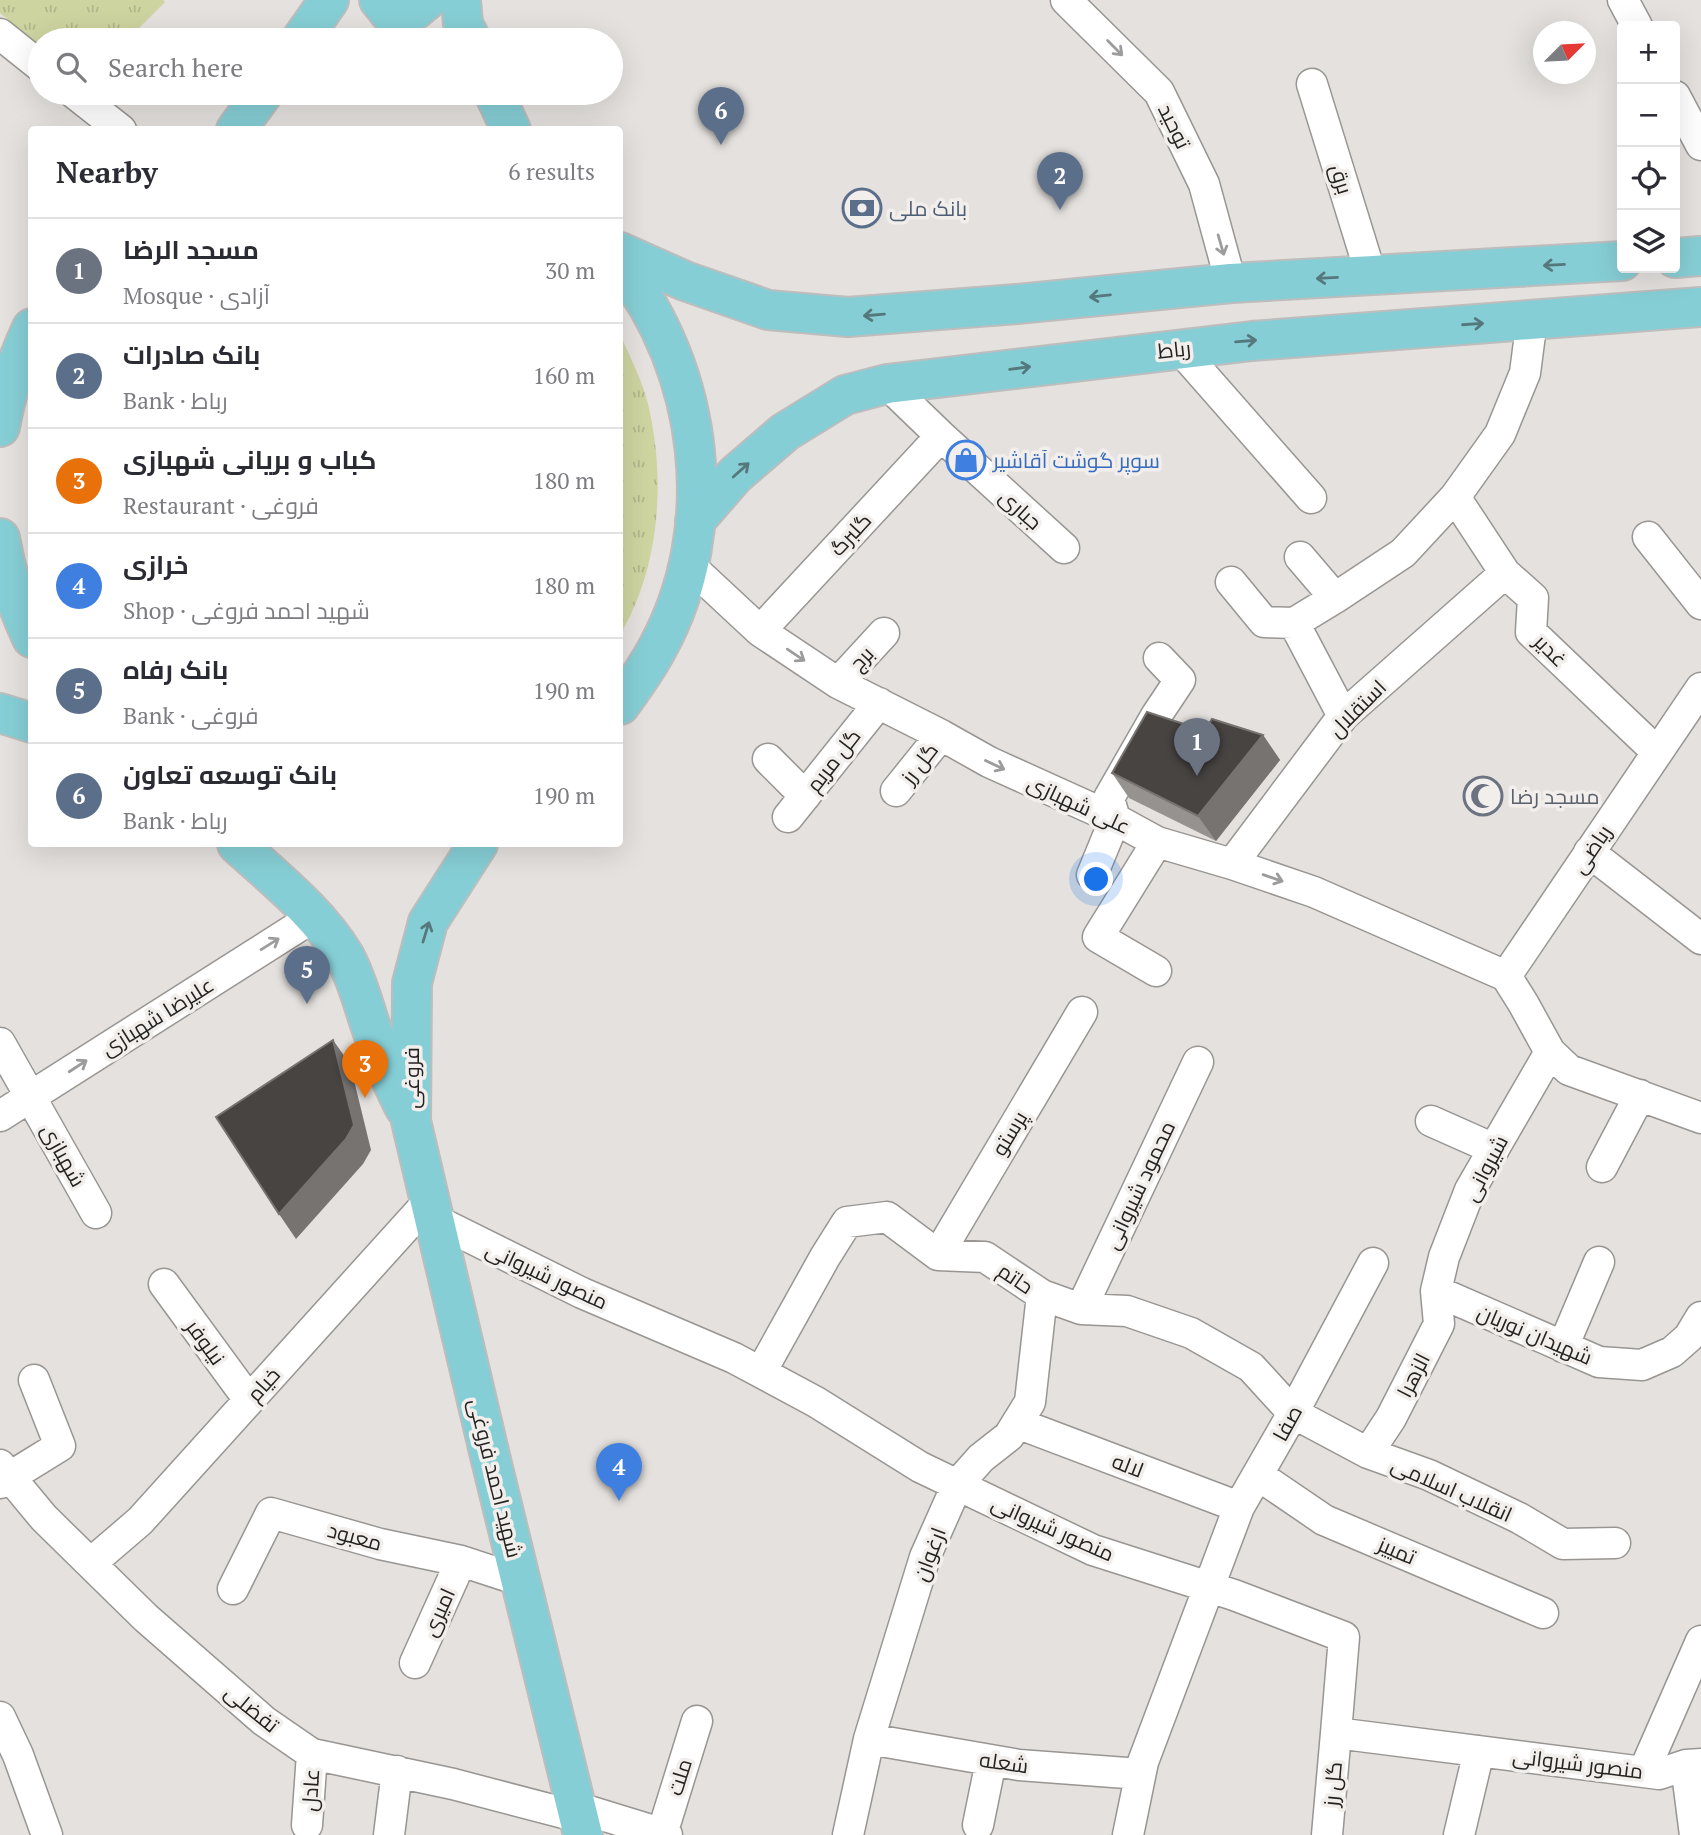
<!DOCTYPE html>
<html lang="en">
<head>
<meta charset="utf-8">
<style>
	:root { --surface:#fff; --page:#f2f2f3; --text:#2b2b33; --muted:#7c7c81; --line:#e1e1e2; --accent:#1a73e8 }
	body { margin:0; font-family:"PT Serif",Cairo,serif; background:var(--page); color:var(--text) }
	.controls { position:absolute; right:21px; top:21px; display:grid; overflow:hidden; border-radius:7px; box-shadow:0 7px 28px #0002 }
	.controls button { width:63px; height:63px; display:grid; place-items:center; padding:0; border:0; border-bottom:2px solid var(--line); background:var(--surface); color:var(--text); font:35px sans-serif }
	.compass { position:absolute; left:1533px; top:21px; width:63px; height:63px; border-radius:50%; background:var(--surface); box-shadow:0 7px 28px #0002; rotate:66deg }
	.you { position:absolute; left:1097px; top:880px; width:24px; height:24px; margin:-18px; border:5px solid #fff; border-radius:50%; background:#1a73e8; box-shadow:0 0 0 10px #1a73e833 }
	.badge { display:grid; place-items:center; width:46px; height:46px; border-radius:50%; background:var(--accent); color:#fff; font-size:23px; font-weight:700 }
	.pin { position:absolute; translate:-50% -58px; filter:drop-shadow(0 2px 4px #0008) }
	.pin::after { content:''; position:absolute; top:37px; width:24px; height:21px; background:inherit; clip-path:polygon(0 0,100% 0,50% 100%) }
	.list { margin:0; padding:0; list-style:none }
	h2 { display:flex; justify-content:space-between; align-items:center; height:91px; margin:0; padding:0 28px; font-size:30px }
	h2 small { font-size:23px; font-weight:400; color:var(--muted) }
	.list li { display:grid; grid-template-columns:46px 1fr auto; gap:21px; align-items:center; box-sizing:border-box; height:105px; padding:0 28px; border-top:2px solid var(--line) }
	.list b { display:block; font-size:26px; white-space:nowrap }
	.list p { margin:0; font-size:23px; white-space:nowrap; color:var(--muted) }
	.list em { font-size:23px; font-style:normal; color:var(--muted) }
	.icon { flex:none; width:38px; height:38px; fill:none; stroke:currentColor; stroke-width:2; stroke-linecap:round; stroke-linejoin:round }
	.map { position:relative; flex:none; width:1701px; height:1835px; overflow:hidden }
	.search { position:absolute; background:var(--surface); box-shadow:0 7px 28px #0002; left:28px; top:28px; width:595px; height:77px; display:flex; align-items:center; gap:18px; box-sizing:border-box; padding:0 24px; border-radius:38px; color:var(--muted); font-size:26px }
	.panel { position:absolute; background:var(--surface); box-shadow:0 7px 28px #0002; left:28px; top:126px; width:595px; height:721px; border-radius:7px }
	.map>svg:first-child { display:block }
</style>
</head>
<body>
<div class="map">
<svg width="1701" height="1835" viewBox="0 0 1701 1835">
	<defs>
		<pattern id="park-tufts" width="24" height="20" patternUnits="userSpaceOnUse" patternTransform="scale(1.75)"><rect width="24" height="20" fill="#cdd4a0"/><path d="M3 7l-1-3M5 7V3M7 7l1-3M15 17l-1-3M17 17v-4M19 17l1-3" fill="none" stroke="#b0b68a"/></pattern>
	</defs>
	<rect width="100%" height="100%" fill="#e4e1de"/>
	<path fill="url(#park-tufts)" d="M0,0h163l2,2 -38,38h-87v6l-40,-33z
		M620,334c10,23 22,46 28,70 18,76 12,163 -28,231z"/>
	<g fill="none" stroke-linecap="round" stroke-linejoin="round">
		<defs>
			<path id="minor" d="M1066,0l93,92 45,92 27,99
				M1623,0l14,26
				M0,34l40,32
				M1312,84l59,191
				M74,93l47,37
				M1675,96l26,49
				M1179,348l132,150
				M887,384l54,52 123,112
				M1455,497l50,76 28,25 -2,34 126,120
				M1648,537l53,67
				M1300,557l35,41
				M688,564l72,67 78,52 103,52 48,27 126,57 42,23 75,22 82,28 192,84
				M1231,582l33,40 30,1 41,-25 68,-45 52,-56 45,-63 25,-61 7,-54
				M1294,623l49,93
				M760,631l181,-195
				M838,683l46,-50
				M768,759l37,37
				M896,791l45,-56
				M788,817l91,-114
				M1589,852l112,87
				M1232,864l111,-148 162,-143
				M1092,875l23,-56 -6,-21 47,-82 24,-36 -21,-22
				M1156,971l-58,-34 59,-95
				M1506,976l195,-288
				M1506,976l17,27 27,49 19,18 132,48
				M0,1043l96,170
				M0,1116l315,-200
				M1431,1121l63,28
				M1602,1167l38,-72
				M435,1220l147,73 152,65 82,44 104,65 173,83 141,45 110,42 -8,96 323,41 27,-9 15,-1
				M938,1255l144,-243
				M164,1284l85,116
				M1436,1291l163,71 43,3 30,-13 17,-15 12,-20
				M1081,1309l117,-247
				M1563,1347l36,-85
				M761,1372l64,-115 22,-35 40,-5 51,38 47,2 57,38 39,14 46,2 64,22 60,34 42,46 75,40 61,22 90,43 44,26 52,-1
				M1017,1423l222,84
				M1368,1453l23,-35 48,-94 -3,-33 8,-34 26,-67 80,-138
				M0,1465l44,53 102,100 118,103 48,33 141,30 126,33
				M1258,1475l66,45 219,93
				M0,1483l60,-37 -26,-66
				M91,1563l49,-42 290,-321
				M233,1589l38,-76 109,31 81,17 61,20
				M415,1663l46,-102
				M0,1717l18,38 29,80
				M869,1739l150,26 121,9
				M1686,1765l9,70
				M1644,1771l57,-130
				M576,1807l91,28
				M307,1825l5,-71
				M978,1825l13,-64
				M662,1834l35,-113
				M389,1835l8,-64
				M848,1835l21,-96 56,-182 32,-72 24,-27 28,-22 21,-34 12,-107
				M1128,1835l15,-73 96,-255 54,-94 80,-150
				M1327,1835l9,-102
				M1459,1835l20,-84"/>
			<path id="major" d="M379,0l12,15 20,-2 16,-13
				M461,0l2,24 8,16
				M301,40l28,-40
				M494,93l17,37
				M236,130l27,-37
				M620,252l65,29 83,29 80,7 169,-13 214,-21 391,-22
				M1675,258l26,-2
				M620,265c84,105 103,263 38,382 -11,21 -24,39 -38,58
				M0,427c6,-35 17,-67 32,-99
				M695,521l40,-46 50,-43 60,-37 42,-11 365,-43 449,-34
				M0,538c6,36 17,68 32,100
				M0,713l32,10
				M237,844c38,35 81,68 108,113 13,24 19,51 28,76 9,25 19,51 32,75
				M478,844l-50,78 -16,61 -1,138 79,335 93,379"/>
		</defs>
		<use href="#minor" stroke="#989592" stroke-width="33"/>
		<use href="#major" stroke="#bdbdbd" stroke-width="42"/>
		<use href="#minor" stroke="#fff" stroke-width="30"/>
		<use href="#major" stroke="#86ced5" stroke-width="38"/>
	</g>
	<path fill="#969290" d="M1193,727h9l61,8 17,25 -64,81 -87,-43 -17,-25z"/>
	<path fill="#767371" d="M1263,735l17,25 -64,81 -18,-25z
		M333,1040l17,24 21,86 -8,14 -67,75 -17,-25z"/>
	<path fill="#474442" stroke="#767371" stroke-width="2" d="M1147,712l46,15h9l7,-3 3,-5 51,16 -65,81 -86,-43z
		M333,1040l21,85 -8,14 -67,75 -63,-97z"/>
	<defs><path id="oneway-shaft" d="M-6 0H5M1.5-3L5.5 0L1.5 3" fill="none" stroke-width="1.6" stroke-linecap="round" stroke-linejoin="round" transform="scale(1.75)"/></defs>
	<g stroke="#9c9c9c">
		<use href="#oneway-shaft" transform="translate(1115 48) rotate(45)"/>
		<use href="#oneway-shaft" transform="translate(1221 245) rotate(74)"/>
		<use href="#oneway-shaft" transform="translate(796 655) rotate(34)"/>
		<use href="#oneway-shaft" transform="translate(995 765) rotate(25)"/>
		<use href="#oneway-shaft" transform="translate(1273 878) rotate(19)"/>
		<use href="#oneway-shaft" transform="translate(270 944) rotate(-32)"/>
		<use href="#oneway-shaft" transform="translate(78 1066) rotate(-33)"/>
	</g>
	<g stroke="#55787c">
		<use href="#oneway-shaft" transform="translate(1554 265) rotate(177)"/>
		<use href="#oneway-shaft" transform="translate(1327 278) rotate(177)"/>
		<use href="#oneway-shaft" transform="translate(1100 296) rotate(174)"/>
		<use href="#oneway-shaft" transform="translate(874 315) rotate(175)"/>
		<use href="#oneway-shaft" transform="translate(1473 324) rotate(-4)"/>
		<use href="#oneway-shaft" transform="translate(1246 341) rotate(-5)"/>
		<use href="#oneway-shaft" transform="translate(1020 368) rotate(-7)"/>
		<use href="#oneway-shaft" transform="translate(741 470) rotate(-42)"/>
		<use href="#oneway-shaft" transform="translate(426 932) rotate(-73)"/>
	</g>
	<defs>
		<symbol id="bank-ring" viewBox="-11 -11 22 22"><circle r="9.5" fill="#f1eeeb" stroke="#5c6f8a" stroke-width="1.5"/><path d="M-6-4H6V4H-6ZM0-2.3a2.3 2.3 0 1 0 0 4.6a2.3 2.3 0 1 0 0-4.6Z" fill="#5c6f8a"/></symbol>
		<symbol id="shop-ring" viewBox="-11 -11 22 22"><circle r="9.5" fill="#f1eeeb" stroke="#3f7fe0" stroke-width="1.5"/><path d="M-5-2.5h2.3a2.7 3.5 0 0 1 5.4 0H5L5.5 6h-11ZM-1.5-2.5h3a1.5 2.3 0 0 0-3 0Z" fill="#3f7fe0"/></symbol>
		<symbol id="mosque-ring" viewBox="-11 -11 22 22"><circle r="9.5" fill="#f1eeeb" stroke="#6b7280" stroke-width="1.5"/><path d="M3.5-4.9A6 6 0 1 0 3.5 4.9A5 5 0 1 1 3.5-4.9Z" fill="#6b7280"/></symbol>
	</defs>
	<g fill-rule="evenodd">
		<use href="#bank-ring" x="840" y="186" width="44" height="44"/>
		<use href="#shop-ring" x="944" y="438" width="44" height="44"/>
		<use href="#mosque-ring" x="1461" y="774" width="44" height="44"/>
	</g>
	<g text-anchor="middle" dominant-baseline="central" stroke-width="7" stroke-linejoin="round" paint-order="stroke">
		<g font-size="21" fill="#242322" stroke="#f1eeeb">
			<text transform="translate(1175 126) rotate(64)">توحید</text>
			<text transform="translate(1342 179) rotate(73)">برق</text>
			<text transform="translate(1174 349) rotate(-6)">رباط</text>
			<text transform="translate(1021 509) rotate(42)">جباری</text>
			<text transform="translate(850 534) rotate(-47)">گلبرگ</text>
			<text transform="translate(1551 650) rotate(45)">غدیر</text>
			<text transform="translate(861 658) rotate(-47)">برج</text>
			<text transform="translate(1357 708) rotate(-45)">استقلال</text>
			<text transform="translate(833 760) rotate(-52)">گل مریم</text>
			<text transform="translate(919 763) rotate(-52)">گل رز</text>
			<text transform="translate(1079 804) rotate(25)">علی شهبازی</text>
			<text transform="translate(1591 849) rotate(-56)">ریاضی</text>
			<text transform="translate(157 1016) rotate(-32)">علیرضا شهبازی</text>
			<text transform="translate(411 1078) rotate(-90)">فروغی</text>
			<text transform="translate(1009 1133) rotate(-59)">پرستو</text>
			<text transform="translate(64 1155) rotate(61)">شهبازی</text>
			<text transform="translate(1485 1168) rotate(-62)">شیروانی</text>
			<text transform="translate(1139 1185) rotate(-65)">محمود شیروانی</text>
			<text transform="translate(547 1275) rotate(25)">منصور شیروانی</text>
			<text transform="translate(1016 1278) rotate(34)">حاتم</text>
			<text transform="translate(1535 1334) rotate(23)">شهیدان نوریان</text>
			<text transform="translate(206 1342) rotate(54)">نیلوفر</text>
			<text transform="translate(1413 1375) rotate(-63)">الزهرا</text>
			<text transform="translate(263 1384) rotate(-48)">خیام</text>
			<text transform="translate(1287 1423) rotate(-61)">صفا</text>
			<text transform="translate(1128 1465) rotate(21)">لاله</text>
			<text transform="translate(496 1478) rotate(76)">شهید احمد فروغی</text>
			<text transform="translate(1452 1489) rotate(24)">انقلاب اسلامی</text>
			<text transform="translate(1053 1528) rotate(24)">منصور شیروانی</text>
			<text transform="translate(355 1536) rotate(15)">معبود</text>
			<text transform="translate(1397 1550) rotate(23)">تمییز</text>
			<text transform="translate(929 1554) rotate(-69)">ارغوان</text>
			<text transform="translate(438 1612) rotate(-66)">امیری</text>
			<text transform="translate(252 1708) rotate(39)">تفضلی</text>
			<text transform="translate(1004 1762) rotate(8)">شعله</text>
			<text transform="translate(1578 1763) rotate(7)">منصور شیروانی</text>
			<text transform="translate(679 1777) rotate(-73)">ملت</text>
			<text transform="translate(1332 1784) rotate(-85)">گل رز</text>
			<text transform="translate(310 1790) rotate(-86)">عادل</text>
		</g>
		<g font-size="21" fill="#4e5e75" stroke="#f1eeeb" text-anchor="start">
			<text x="889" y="208">بانک ملی</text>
		</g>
		<g font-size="21" fill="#366cbe" stroke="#f1eeeb" text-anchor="start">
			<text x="993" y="460">سوپر گوشت آقاشیر</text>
		</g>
		<g font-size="21" fill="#5b616d" stroke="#f1eeeb" text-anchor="start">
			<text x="1510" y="796">مسجد رضا</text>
		</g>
	</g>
</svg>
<div class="controls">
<button>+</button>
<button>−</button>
<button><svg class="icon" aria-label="locate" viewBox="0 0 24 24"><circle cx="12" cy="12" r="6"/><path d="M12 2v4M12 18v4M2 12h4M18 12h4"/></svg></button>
<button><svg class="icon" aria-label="layers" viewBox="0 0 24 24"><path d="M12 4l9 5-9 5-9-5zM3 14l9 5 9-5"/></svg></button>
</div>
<svg class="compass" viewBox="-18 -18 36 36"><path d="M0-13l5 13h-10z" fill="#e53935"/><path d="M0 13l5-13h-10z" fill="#7c7c81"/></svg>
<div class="you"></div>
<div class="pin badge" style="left:1197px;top:776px;background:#6b7280">1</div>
<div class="pin badge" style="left:1060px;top:210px;background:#5c6f8a">2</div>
<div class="pin badge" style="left:365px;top:1098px;background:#e8710a">3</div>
<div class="pin badge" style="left:619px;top:1501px;background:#3f7fe0">4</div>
<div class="pin badge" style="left:307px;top:1004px;background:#5c6f8a">5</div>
<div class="pin badge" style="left:721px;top:145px;background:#5c6f8a">6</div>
<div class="search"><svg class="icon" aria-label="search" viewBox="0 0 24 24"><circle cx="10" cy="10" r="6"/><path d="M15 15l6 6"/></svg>Search here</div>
<section class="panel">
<h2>Nearby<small>6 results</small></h2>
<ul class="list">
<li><span class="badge" style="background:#6b7280">1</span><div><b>مسجد الرضا</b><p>Mosque · آزادی</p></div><em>30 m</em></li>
<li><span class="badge" style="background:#5c6f8a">2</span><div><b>بانک صادرات</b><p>Bank · رباط</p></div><em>160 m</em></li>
<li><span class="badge" style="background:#e8710a">3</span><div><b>کباب و بریانی شهبازی</b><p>Restaurant · فروغی</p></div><em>180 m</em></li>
<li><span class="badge" style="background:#3f7fe0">4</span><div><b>خرازی</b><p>Shop · شهید احمد فروغی</p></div><em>180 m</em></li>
<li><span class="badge" style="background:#5c6f8a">5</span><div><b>بانک رفاه</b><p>Bank · فروغی</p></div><em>190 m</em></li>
<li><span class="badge" style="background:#5c6f8a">6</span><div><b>بانک توسعه تعاون</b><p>Bank · رباط</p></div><em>190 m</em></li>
</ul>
</section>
</div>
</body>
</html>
